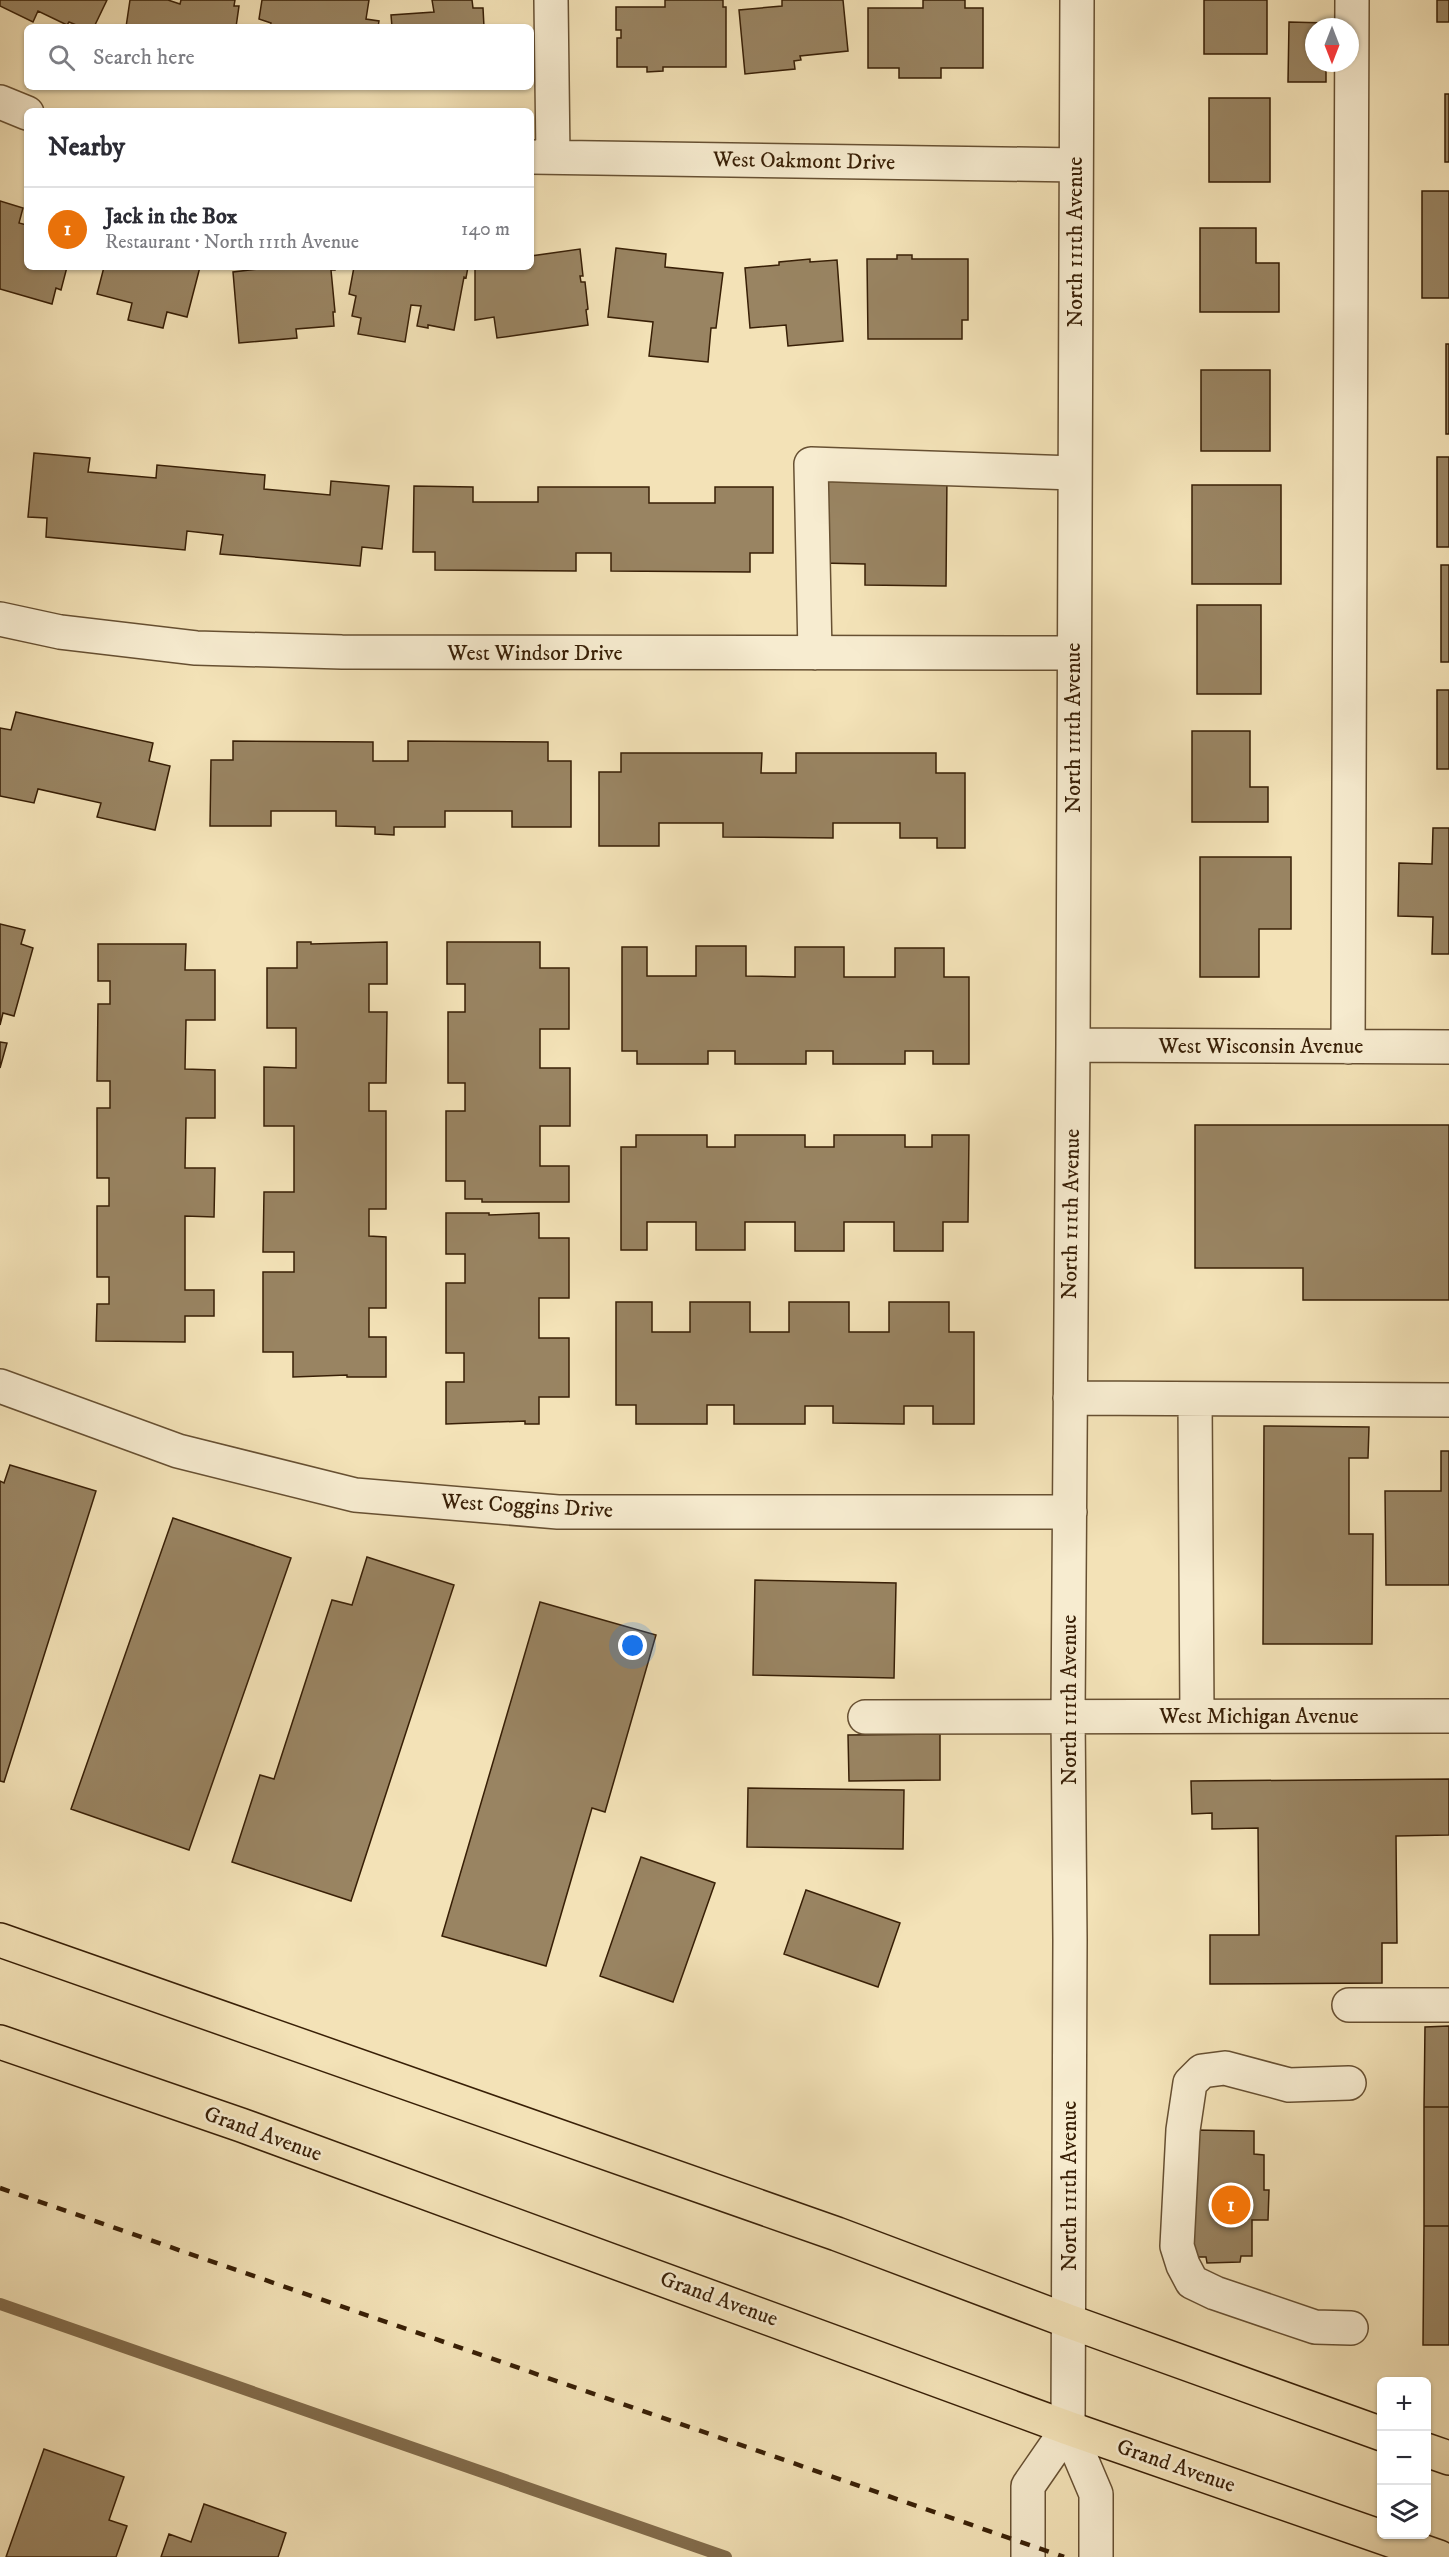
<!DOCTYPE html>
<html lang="en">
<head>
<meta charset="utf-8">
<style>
	:root { --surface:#fff; --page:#f7f7f7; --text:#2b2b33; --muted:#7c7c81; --line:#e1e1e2; --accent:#8f2418 }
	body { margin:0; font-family:"IM FELL DW Pica",serif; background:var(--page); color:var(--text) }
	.controls { position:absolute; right:18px; bottom:18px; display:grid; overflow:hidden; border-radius:9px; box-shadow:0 2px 4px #0004 }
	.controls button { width:54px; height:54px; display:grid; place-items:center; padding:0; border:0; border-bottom:2px solid var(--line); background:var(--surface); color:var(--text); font:30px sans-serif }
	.compass { position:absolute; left:1305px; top:18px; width:54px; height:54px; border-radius:50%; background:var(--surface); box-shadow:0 2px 4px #0004; rotate:180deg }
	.you { position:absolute; left:633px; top:1646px; width:21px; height:21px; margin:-15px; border:4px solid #fff; border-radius:50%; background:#1a73e8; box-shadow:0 0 0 9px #1a73e833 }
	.badge { display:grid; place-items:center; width:39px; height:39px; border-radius:50%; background:var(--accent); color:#fff; font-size:20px; font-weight:700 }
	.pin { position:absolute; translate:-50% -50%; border:3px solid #fff; box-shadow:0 2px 6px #0006 }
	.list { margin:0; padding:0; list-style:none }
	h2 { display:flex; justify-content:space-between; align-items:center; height:78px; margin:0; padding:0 24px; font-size:26px }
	h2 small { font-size:20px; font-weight:400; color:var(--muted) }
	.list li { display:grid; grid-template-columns:39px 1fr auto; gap:18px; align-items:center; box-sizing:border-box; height:84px; padding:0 24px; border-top:2px solid var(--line) }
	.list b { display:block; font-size:22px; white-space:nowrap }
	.list p { margin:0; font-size:20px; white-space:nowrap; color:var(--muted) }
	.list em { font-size:20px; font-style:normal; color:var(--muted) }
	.icon { flex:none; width:33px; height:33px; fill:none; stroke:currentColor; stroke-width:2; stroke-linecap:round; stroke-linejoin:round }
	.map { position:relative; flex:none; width:1449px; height:2557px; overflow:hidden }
	.search { position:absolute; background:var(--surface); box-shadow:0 2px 4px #0004; left:24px; top:24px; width:510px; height:66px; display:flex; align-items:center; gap:15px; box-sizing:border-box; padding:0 21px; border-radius:9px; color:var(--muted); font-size:22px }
	.panel { position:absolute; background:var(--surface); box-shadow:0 2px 4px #0004; left:24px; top:108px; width:510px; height:162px; border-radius:9px }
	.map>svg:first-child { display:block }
</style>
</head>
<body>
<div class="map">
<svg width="1449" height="2557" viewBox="0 0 1449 2557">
	<rect width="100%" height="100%" fill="#f3e2b7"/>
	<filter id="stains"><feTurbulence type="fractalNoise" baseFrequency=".00333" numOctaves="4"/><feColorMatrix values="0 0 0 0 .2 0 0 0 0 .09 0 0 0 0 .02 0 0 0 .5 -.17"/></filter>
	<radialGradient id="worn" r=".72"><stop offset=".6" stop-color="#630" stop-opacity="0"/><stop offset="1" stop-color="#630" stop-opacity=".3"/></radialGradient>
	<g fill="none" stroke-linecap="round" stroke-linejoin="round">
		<path stroke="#826c4c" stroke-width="12" d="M0,2304l726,253"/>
	</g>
	<path fill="#998462" stroke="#381f06" stroke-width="1.5" d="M0,0h107l-13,27h-13l-12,-5 -2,3 -29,-14 -5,11 -33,-16z
		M130,0h38l12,4 1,-4h54l-1,6h5l-3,21h-110z
		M262,0h107l-3,19 13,2 -1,6h-108l1,-4 -12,-4z
		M432,0h40l1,8h10l1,19h-92l-1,-12 43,-3z
		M665,0h58v7h3v60h-63v4l-16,1v-5h-30v-29h4v-8h-5v-23h49z
		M782,0h61l5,51 -48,5 1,4 -7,1 1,8 -50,5 -6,-64 43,-4z
		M923,0h42v8h18v60h-42v10h-42v-10h-31v-60h55z
		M1204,0h63v54h-63z
		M1437,0h12v22h-12z
		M1289,22l38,1v4h-13v36h12v19h-38z
		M1445,94h4v68h-4z
		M1209,98h61v84h-61z
		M1422,191h27v107h-27z
		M0,201l23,7 -4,15 8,2v42h40l-6,23 -5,-2 -4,16 -52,-15z
		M1200,228h56v35h23v49h-79z
		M616,248l50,6 -1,13 58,6 -7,55h-5l-3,34 -59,-6 4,-34 -45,-5z
		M580,249l3,27h-3l1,6h4l3,27 -2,1 2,15 -91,13 -3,-21 -19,3v-53h56v-11z
		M897,255h15v4h56v61h-6v19h-94l-1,-80h30z
		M810,259v3l27,-2 6,81 -55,5 -2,-21 -36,3 -5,-60 34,-3v-3z
		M104,267h96l-13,50 -20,-5 -4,16 -35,-8 4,-17 -35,-9z
		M276,267h59v3h-4l4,42h-2l1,14 -38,3 1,9 -58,5 -6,-71z
		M354,267h114l-2,11 -2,-1 -10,53 -26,-5v3l-11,-2 4,-20 -10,-1 -6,37 -47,-8 3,-16 -9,-2 4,-20 -7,-2z
		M1446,344h3v90h-3z
		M1201,370h69v81h-69z
		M34,453l56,5 -2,14 68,6 1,-13 108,10 -1,14 66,6 1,-14 58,5 -7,63 -20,-2 -2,19 -140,-12 3,-19 -36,-4 -2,19 -139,-13 1,-19 -19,-1z
		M1437,457h12v90h-12z
		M823,472l124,2 -1,112 -81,-1v-21l-43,-1z
		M1192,485h89v99h-89z
		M414,486l59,1v15h65v-15h111v16h66v-16h58v66h-23v19l-139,-1v-18h-35v18l-141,-1v-18h-22z
		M1441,565h8v97h-8z
		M1197,605h64v89h-64z
		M1437,690h12v79h-12z
		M16,712l137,31 -4,18 21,5 -15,64 -58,-13 4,-14 -63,-14 -4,14 -34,-7v-68l11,2z
		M1192,731h58v56h18v35h-76z
		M233,741l140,1v19h35v-20l140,1v19h23v66h-59v-16h-67v16h-51v8l-19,-1v-7l-39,-1v-15h-65v15h-61l1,-66h22z
		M621,753h141l-1,20h35v-20h140v20h29v75h-28v-10h-37v-15h-67v15l-110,-1v-14h-64v23h-60v-74h22z
		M1433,828h16v126h-17l1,-37 -35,-1 1,-53 33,1z
		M1200,857h91v72h-32v48h-59z
		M0,924l25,6 -4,14 12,4 -19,68 -11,-3 -3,12z
		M297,942h14v2l76,-2v42h-18v28h18l-1,71h-17v28h17v98h-17v27l17,1v71h-17v29h17v40h-39v-2l-54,2v-25h-30v-80h31v-20h-31l1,-60h30v-66h-30v-59l32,1v-40h-29v-60h30z
		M447,942h93v26h29v61h-29v39h30v58h-30v40h29v36h-87v-3h-17v-18h-19v-70h19v-28h-17v-71h17v-28h-18z
		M98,944h88l-1,26h30v50h-29l-1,49 30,1v48h-29l-1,50h30l-1,49 -29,-1v74h29v26h-29v26l-89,-1 1,-37h12v-27h-12v-71h12v-28h-12v-70h13v-27h-13l1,-77h12v-23h-12z
		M696,946h50v30l49,1v-30h49v30h51v-29h49v29h25v87h-36v-13h-28v13h-72v-13h-27v13h-71v-13h-27v13h-71v-13h-15v-104h25v29h49z
		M0,1042l7,1 -7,25z
		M1195,1125h254v175h-146v-32h-108z
		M636,1135h71v12h28v-12h70v12h29v-12h71v12h27v-12h37l-1,87h-25v29h-49v-29h-50v29h-49v-29h-50v28h-49v-28h-49v28h-26v-103h15z
		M446,1213h43v2l50,-2v25h30v60h-30v40h30v59h-30v27h-14v-3l-79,3v-42h18v-29h-18v-70h19v-29h-19z
		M616,1302h36v30h38v-30h60v30h39v-30h60v30h40v-30h60v30h25v92h-41v-18h-29v18l-71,-1v-17h-28v18h-71v-19h-27v19h-71v-19h-20z
		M1264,1426l105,1 -1,31h-19v76h24l-1,110h-109z
		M1441,1451h8v134h-63l-1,-94h56z
		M10,1465l86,26 -92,291 -4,-1v-300l4,2z
		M173,1518l118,40 -102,292 -118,-41z
		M367,1557l87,28 -103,316 -119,-39 28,-87 14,4 58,-179 20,5z
		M755,1580l141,3 -2,95 -141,-3z
		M540,1602l116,33 -51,177 -13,-4 -46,158 -104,-30z
		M940,1734v46l-91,1 -1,-46z
		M1449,1779v56l-53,1 1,107h-15v40l-172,1v-49h49l-1,-107 -46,1v-16l-20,1 -1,-33z
		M748,1788l156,2 -1,59 -156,-2z
		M641,1857l74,26 -42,119 -73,-26z
		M806,1890l94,33 -22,64 -94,-33z
		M1449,2026v81h-25l1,-80z
		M1424,2107h25v119h-25z
		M1194,2130l60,1v23l10,1v35h5l-1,30h-16v36h-11l-1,6 -33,1 -1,-6h-12z
		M1424,2226h25v119h-26z
		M44,2449l80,28 -15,43 18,6 -11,31h-110z
		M204,2504l82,29 -8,24h-117l8,-23 22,8z"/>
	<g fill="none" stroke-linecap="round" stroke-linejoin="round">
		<defs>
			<path id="minor" d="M551,0l2,157
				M1077,0l-4,1045 -5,670 2,225 -2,488 28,66v63
				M0,102l27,11
				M531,157l545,8
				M0,619l60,13 136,16 146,4 731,1
				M815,653l-4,-189 263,9
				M1073,1045l376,2
				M1348,1047l4,-1047
				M0,1386l178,65 177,44 203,17h512
				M1070,1398l379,2
				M1195,1399l2,316
				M865,1717l584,-1
				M1349,2005h100
				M1349,2083l-60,2 -64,-17 -23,3 -12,12 -7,47 -6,116 6,19 9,17 23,11 100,34 36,1
				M1028,2557v-71l40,-58"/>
			<path id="highway" d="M0,1940l837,294 231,87 314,113
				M0,2042l241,83 827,303 371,129
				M1426,2450l23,8"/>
		</defs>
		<use href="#minor" stroke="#675032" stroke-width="36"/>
		<use href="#highway" stroke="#381f06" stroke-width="36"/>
		<use href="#minor" stroke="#f7ecd0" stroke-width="33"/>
		<use href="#highway" stroke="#f3e2b7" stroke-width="33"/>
		<path stroke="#381f06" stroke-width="4.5" stroke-dasharray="10 10" stroke-linecap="butt" d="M0,2188l1064,369"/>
	</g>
	<g text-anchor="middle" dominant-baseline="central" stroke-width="5" stroke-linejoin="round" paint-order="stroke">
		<g font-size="22" fill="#381f06" stroke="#f7ecd0">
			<text transform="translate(804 161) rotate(1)">West Oakmont Drive</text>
			<text transform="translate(1075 242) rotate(-90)">North 111th Avenue</text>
			<text x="535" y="653">West Windsor Drive</text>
			<text transform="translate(1073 728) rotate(-90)">North 111th Avenue</text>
			<text x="1261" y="1046">West Wisconsin Avenue</text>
			<text transform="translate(1071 1214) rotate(-89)">North 111th Avenue</text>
			<text transform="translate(527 1506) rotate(3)">West Coggins Drive</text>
			<text transform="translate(1069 1700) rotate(-90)">North 111th Avenue</text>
			<text x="1259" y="1716">West Michigan Avenue</text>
			<text transform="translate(263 2134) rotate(20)">Grand Avenue</text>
			<text transform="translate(1069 2186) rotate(-90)">North 111th Avenue</text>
			<text transform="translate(719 2299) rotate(20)">Grand Avenue</text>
			<text transform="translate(1176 2466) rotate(19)">Grand Avenue</text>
		</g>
	</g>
	<rect width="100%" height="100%" filter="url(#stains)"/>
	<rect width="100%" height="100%" fill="url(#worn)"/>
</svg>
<div class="controls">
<button>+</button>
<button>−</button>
<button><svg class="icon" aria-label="layers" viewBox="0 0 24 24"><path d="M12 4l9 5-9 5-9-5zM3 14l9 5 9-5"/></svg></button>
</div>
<svg class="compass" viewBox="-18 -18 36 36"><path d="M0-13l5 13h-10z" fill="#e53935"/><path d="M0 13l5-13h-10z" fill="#7c7c81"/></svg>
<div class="you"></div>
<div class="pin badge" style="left:1231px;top:2205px;background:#e8710a">1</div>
<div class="search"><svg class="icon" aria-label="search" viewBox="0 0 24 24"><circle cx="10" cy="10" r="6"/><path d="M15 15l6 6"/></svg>Search here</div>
<section class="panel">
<h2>Nearby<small></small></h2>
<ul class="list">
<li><span class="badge" style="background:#e8710a">1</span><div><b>Jack in the Box</b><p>Restaurant · North 111th Avenue</p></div><em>140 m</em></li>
</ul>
</section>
</div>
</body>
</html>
